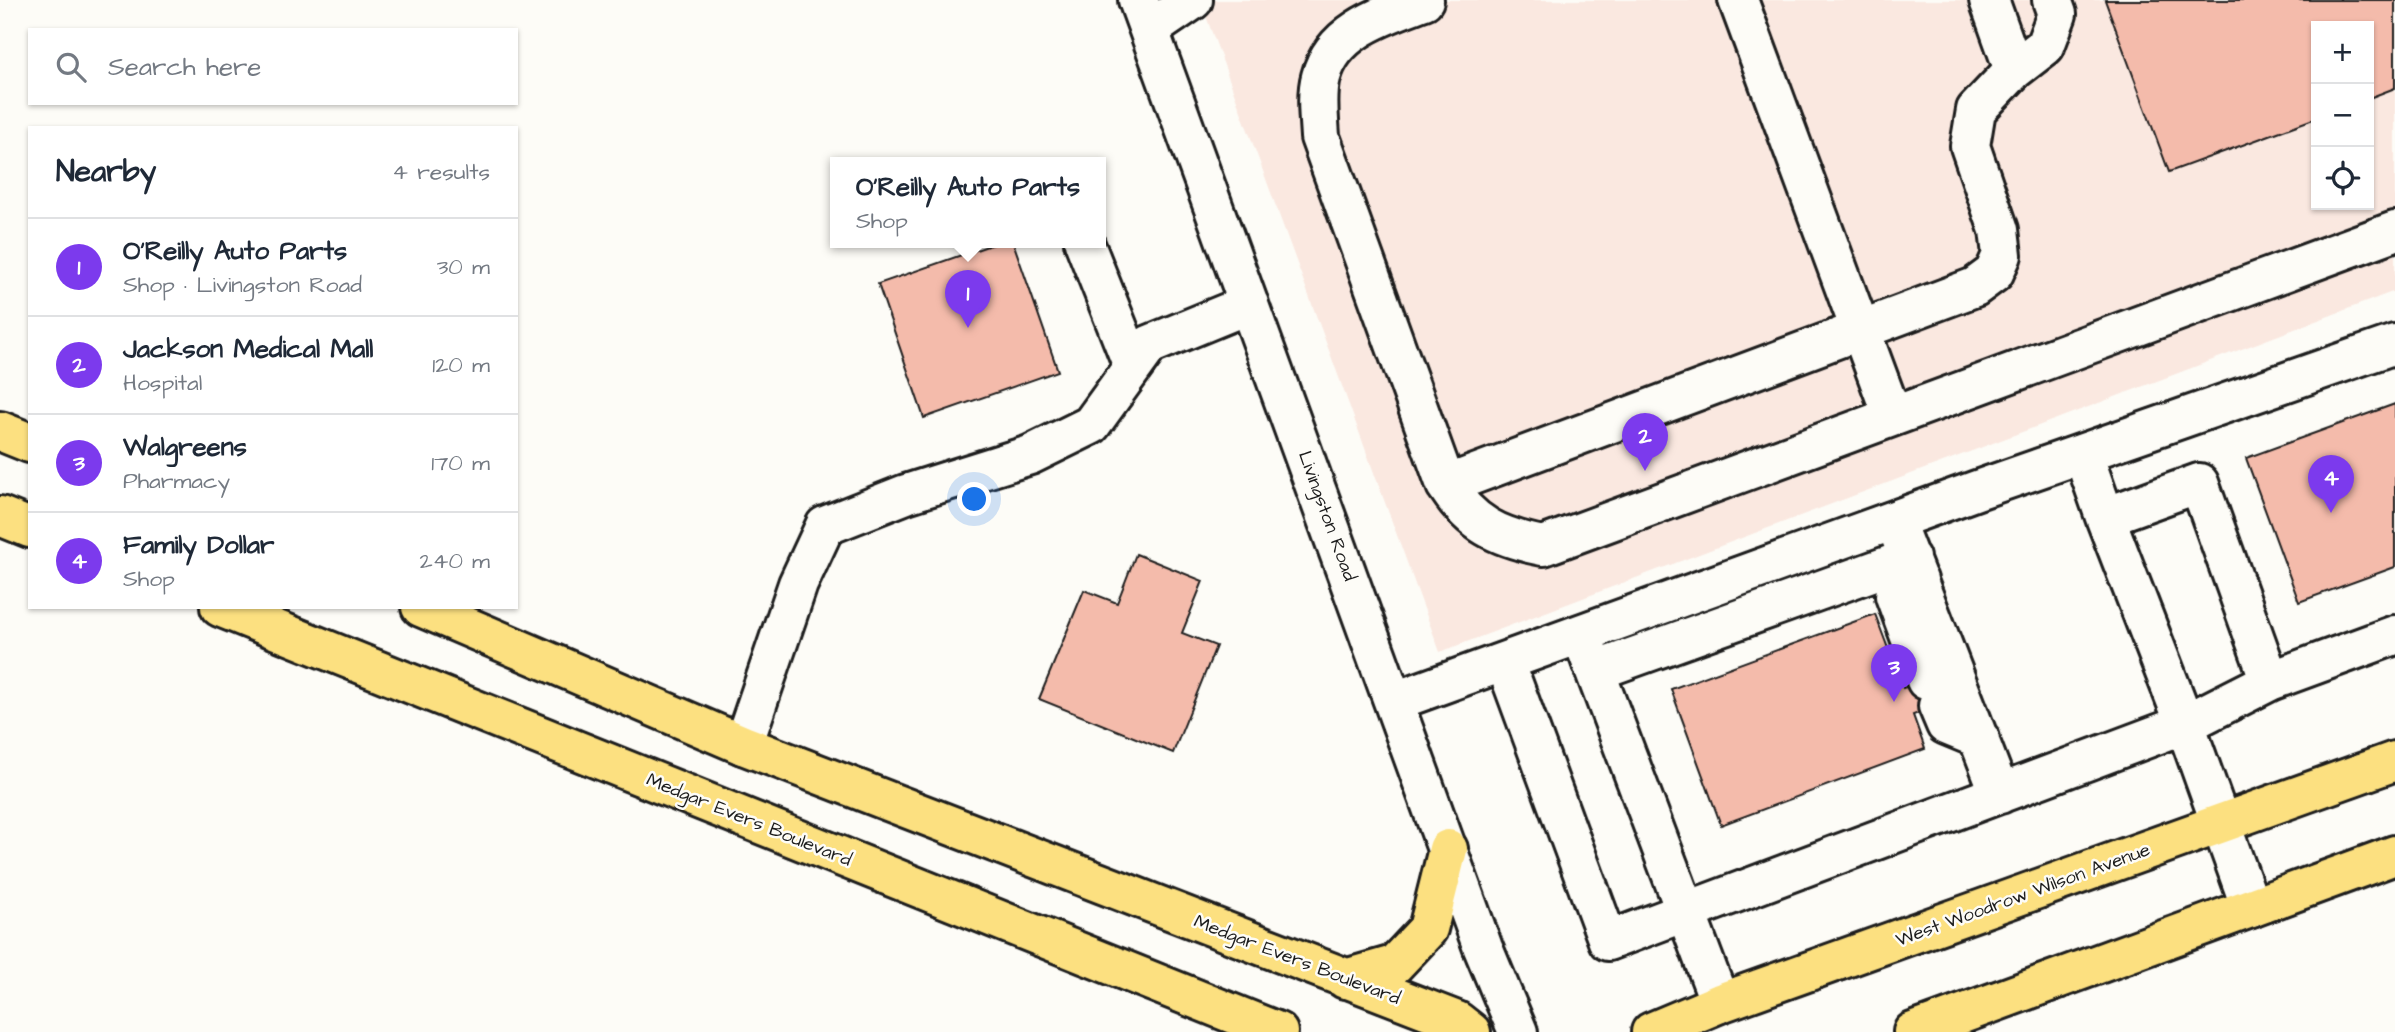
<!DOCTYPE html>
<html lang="en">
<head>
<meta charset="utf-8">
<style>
	:root { --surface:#fff; --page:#f6f6f7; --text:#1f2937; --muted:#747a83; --line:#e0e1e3; --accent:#7c3aed }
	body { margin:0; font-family:"Architects Daughter",sans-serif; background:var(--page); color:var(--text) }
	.controls { position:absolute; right:21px; top:21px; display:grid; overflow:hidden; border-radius:0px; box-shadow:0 2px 5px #0004 }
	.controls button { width:63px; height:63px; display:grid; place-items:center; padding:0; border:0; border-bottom:2px solid var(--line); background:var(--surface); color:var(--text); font:35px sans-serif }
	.you { position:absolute; left:975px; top:500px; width:24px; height:24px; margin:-18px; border:5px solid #fff; border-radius:50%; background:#1a73e8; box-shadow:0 0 0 10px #1a73e833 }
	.badge { display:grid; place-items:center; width:46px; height:46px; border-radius:50%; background:var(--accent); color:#fff; font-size:23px; font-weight:700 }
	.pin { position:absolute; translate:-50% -58px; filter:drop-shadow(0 2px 4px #0008) }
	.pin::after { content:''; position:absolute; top:37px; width:24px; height:21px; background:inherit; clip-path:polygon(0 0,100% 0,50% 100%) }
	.popup { position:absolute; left:830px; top:157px; width:276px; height:91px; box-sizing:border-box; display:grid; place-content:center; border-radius:0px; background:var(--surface); filter:drop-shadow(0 2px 5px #0005); font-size:23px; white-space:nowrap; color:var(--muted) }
	.popup b { font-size:26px; color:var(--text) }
	.popup::after { content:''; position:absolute; left:50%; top:100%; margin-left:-14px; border:14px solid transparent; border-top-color:var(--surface) }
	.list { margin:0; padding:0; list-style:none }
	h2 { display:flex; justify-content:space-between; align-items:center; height:91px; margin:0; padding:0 28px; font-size:30px }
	h2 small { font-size:23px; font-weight:400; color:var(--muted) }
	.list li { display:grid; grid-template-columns:46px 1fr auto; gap:21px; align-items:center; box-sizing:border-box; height:98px; padding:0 28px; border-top:2px solid var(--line) }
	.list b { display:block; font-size:26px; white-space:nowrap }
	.list p { margin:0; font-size:23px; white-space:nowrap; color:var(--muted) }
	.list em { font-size:23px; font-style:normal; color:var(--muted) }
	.icon { flex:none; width:38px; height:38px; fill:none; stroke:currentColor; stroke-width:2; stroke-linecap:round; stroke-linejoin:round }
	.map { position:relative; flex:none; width:2395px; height:1032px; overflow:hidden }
	.search { position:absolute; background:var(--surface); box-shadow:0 2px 5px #0004; left:28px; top:28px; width:490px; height:77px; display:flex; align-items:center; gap:18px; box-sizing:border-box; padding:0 24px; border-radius:0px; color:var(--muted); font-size:26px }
	.panel { position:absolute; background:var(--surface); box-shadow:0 2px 5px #0004; left:28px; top:126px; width:490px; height:483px; border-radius:0px }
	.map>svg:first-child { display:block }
</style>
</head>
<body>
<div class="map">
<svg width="2395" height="1032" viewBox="0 0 2395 1032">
	<rect width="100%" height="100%" fill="#fdfcf7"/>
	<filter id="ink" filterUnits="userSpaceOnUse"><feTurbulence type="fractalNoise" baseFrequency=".0143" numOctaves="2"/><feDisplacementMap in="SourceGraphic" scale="14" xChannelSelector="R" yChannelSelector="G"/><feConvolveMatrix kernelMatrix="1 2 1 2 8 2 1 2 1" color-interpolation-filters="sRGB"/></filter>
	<g filter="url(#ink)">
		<path fill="#fae8e0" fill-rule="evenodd" d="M1200,0h1195v291l-955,361zM2316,26h53v179h-53z"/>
		<path fill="#f4bbab" stroke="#1c1c1c" stroke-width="2" d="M2105,0h290v88l-26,10v-72h-53v92l-147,54z
			M999,242h14l45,129 -134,47 -46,-134z
			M2395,404v163l-96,35 -53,-144z
			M1136,554l67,27 -21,52 34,13 -43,107 -134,-54 45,-109 33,13z
			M1875,614l28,74 23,-8 17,24 -30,11 12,34 -204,76 -50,-136z"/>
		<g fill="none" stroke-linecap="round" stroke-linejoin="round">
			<defs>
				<path id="minor" d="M1138,0l345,948 35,84
					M1424,0c-40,15 -91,30 -103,77 -5,18 -2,41 -1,60l126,348c25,39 51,52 97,61l852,-315
					M1738,0l154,415
					M1989,0l25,70
					M1149,30l44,-30
					M1084,242l49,124
					M2083,454l22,63 94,-34 71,198 125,-46
					M1446,485l529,-198 19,-14 8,-18 -3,-25 -29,-84 6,-36 38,-40 31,-24 12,-32 -5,-14
					M2105,517l80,207 85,-43
					M1900,535l100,259
					M1918,580l-23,16 31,84
					M1581,634l139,369
					M1505,662l103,279 577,-217 66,184
					M1595,671l315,-113
					M1395,701l582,-211 418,-146
					M1938,706l8,19 34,14
					M743,745l55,-161 27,-58 81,-32 124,-39 61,-30 58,-80 100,-41"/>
				<path id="major" d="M0,431l30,12
					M0,516l30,12
					M220,607l1058,425
					M421,607l322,138 714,276 14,11
					M1345,979l49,-14 34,-36 20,-80
					M1651,1032l69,-29 675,-242
					M1913,1032l482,-177"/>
			</defs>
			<use href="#minor" stroke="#1c1c1c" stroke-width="44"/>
			<use href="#major" stroke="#1c1c1c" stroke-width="44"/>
			<use href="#minor" stroke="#fdfcf7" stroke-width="38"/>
			<use href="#major" stroke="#fce080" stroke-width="38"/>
		</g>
	</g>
	<g text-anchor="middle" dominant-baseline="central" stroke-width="5" stroke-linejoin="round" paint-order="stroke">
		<g font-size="19" fill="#1c1c1c" stroke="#fdfcf7">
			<text transform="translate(1327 516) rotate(70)">Livingston Road</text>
			<text transform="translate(749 820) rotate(22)">Medgar Evers Boulevard</text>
			<text transform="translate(2023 895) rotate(-20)">West Woodrow Wilson Avenue</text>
			<text transform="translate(1297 960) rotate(21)">Medgar Evers Boulevard</text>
		</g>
	</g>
</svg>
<div class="controls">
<button>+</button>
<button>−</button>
<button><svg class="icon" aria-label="locate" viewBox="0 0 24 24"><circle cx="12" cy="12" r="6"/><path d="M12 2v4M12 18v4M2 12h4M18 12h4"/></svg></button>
</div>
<div class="you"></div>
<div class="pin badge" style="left:968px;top:328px">1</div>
<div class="popup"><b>O'Reilly Auto Parts</b>Shop</div>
<div class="pin badge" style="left:1645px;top:471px">2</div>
<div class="pin badge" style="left:1894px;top:702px">3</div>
<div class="pin badge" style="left:2331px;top:513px">4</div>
<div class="search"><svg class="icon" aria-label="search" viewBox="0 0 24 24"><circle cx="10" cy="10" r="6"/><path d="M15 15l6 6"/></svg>Search here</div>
<section class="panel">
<h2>Nearby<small>4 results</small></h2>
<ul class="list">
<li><span class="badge">1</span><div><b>O'Reilly Auto Parts</b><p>Shop · Livingston Road</p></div><em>30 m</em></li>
<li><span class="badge">2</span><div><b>Jackson Medical Mall</b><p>Hospital</p></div><em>120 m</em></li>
<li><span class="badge">3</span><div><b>Walgreens</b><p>Pharmacy</p></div><em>170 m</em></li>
<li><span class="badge">4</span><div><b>Family Dollar</b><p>Shop</p></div><em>240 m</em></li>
</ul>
</section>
</div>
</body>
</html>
